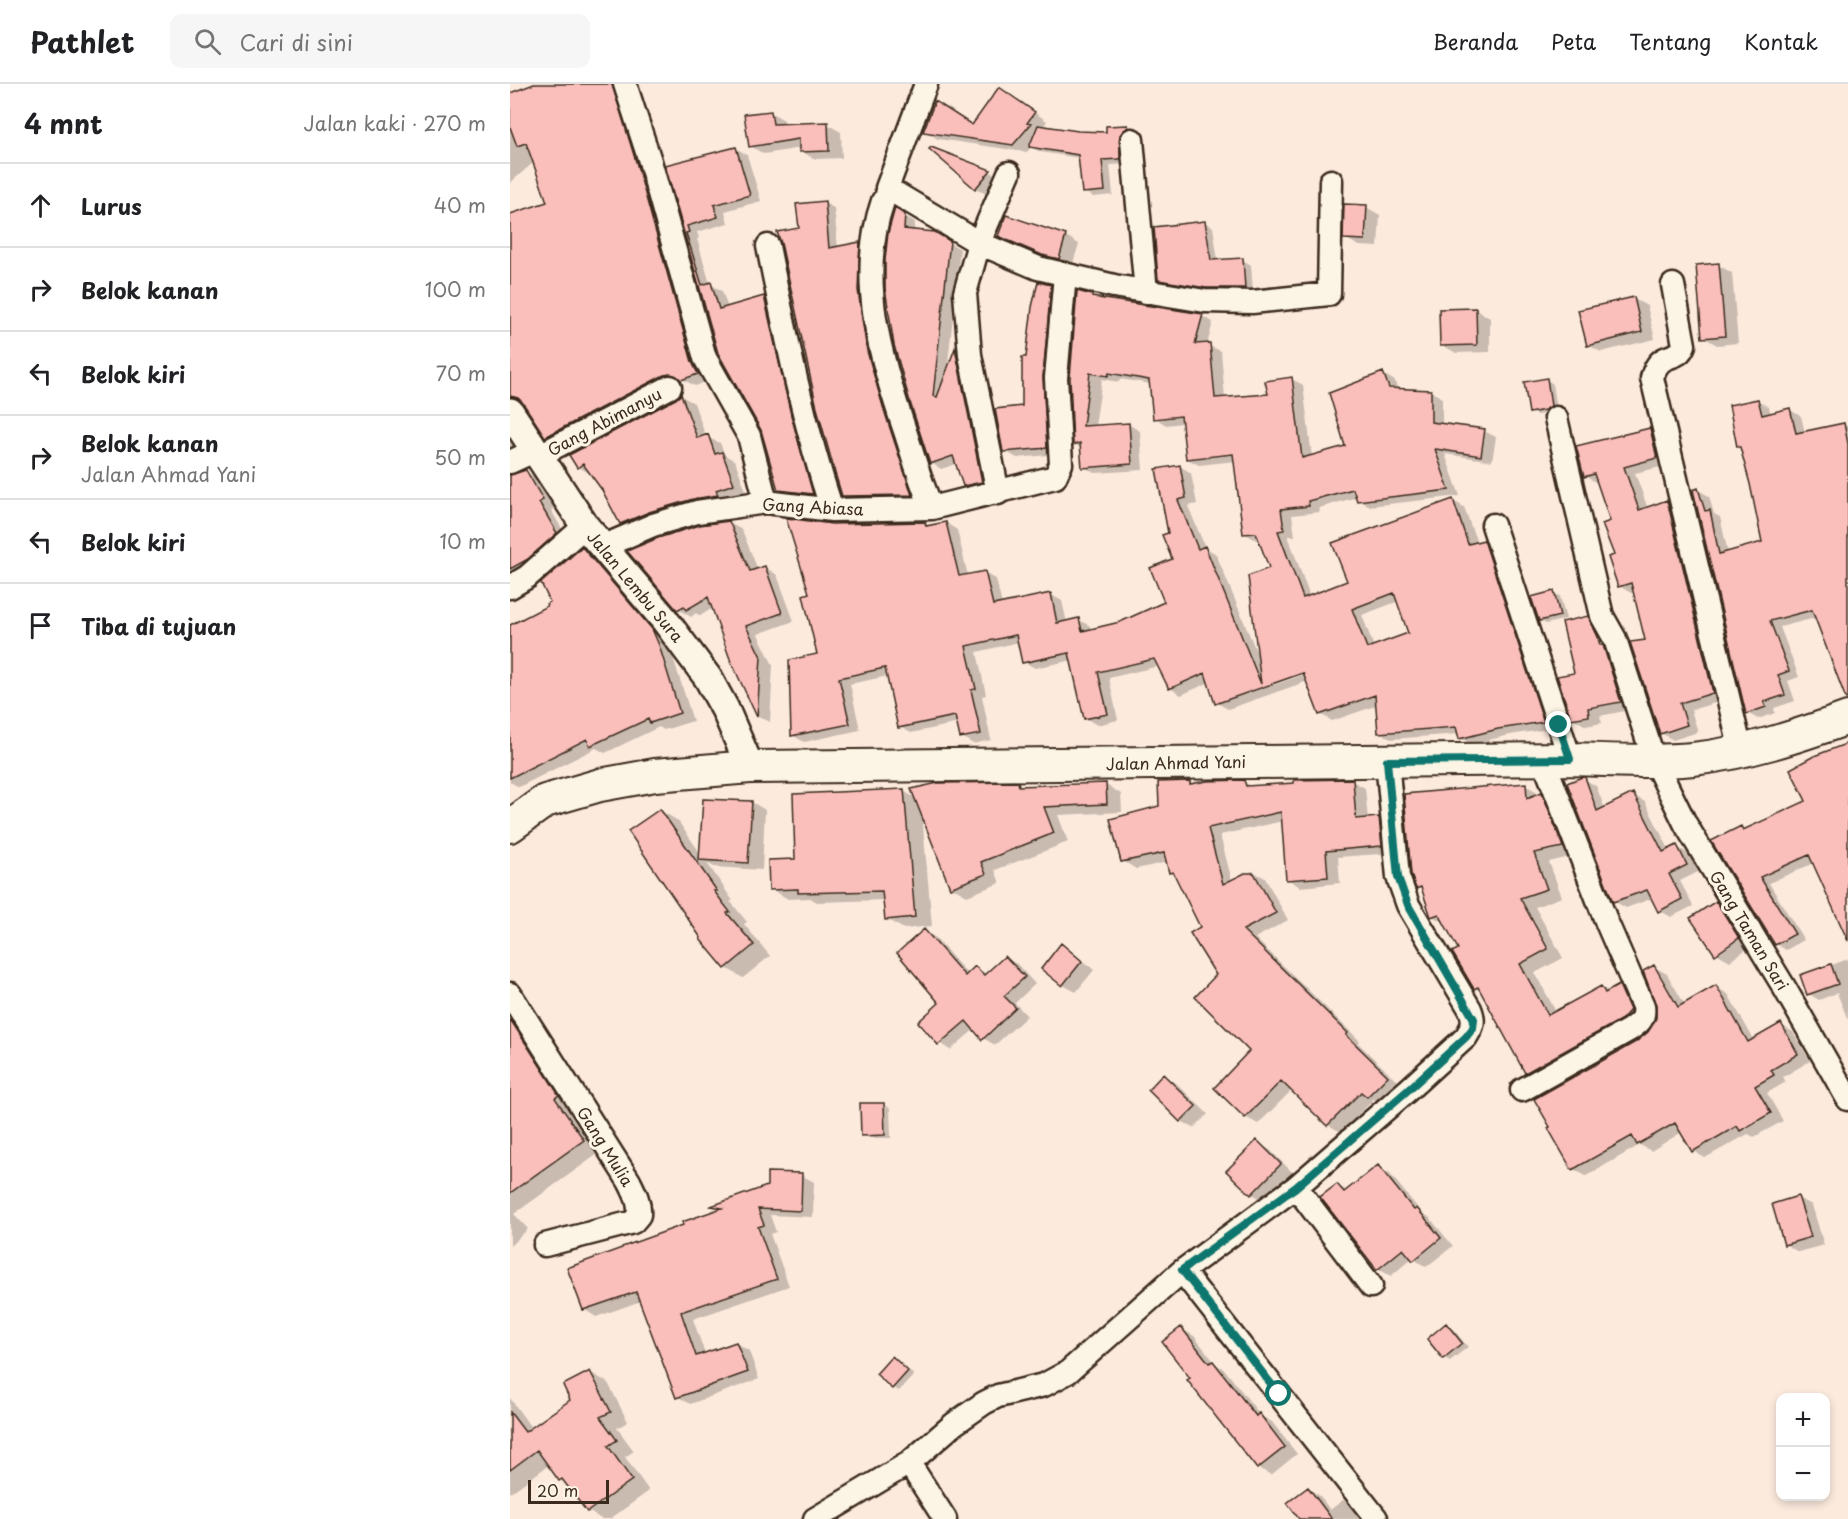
<!DOCTYPE html>
<html lang="id">
<head>
<meta charset="utf-8">
<style>
	:root { --surface:#fff; --page:#f6f6f6; --text:#202124; --muted:#757577; --line:#e0e0e0 }
	body { margin:0; font-family:"Playpen Sans",sans-serif; background:var(--page); color:var(--text) }
	.controls { position:absolute; right:18px; bottom:18px; display:grid; overflow:hidden; border-radius:12px; box-shadow:0 3px 9px #0003 }
	.controls button { width:54px; height:54px; display:grid; place-items:center; padding:0; border:0; border-bottom:2px solid var(--line); background:var(--surface); color:var(--text); font:30px sans-serif }
	.scale { position:absolute; left:18px; bottom:15px; width:81px; box-sizing:border-box; padding-left:6px; border:3px solid #3b2a1e; border-top:0; font-size:16px; line-height:21px; white-space:nowrap; color:#3b2a1e; -webkit-text-stroke:4px #fcf5e5; paint-order:stroke }
	.stop { position:absolute; width:18px; height:18px; margin:-14px; border:4px solid #0f766e; border-radius:50%; background:#fff }
	.stop.end { background:#0f766e; border-color:#fff; box-shadow:0 2px 6px #0008 }
	.list { margin:0; padding:0; list-style:none }
	h2 { display:flex; justify-content:space-between; align-items:center; height:78px; margin:0; padding:0 24px; font-size:26px }
	h2 small { font-size:20px; font-weight:400; color:var(--muted) }
	.list li { display:grid; grid-template-columns:39px 1fr auto; gap:18px; align-items:center; box-sizing:border-box; height:84px; padding:0 24px; border-top:2px solid var(--line) }
	.list b { display:block; font-size:22px; white-space:nowrap }
	.list p { margin:0; font-size:20px; white-space:nowrap; color:var(--muted) }
	.list em { font-size:20px; font-style:normal; color:var(--muted) }
	.icon { flex:none; width:33px; height:33px; fill:none; stroke:currentColor; stroke-width:2; stroke-linecap:round; stroke-linejoin:round }
	.map { position:relative; flex:none; width:1338px; height:1435px; overflow:hidden }
	header { display:flex; align-items:center; gap:36px; box-sizing:border-box; height:84px; padding:0 30px; background:var(--surface); border-bottom:2px solid var(--line) }
	header strong { font-size:28px }
	nav { display:flex; gap:33px; margin-inline-start:auto; font-size:21px }
	.search { width:420px; height:54px; background:var(--page); display:flex; align-items:center; gap:15px; box-sizing:border-box; padding:0 21px; border-radius:12px; color:var(--muted); font-size:22px }
	main { display:flex }
	aside { flex:1; background:var(--surface) }
	.map>svg:first-child { display:block }
</style>
</head>
<body>
<header>
<strong>Pathlet</strong>
<div class="search"><svg class="icon" aria-label="search" viewBox="0 0 24 24"><circle cx="10" cy="10" r="6"/><path d="M15 15l6 6"/></svg>Cari di sini</div>
<nav><a>Beranda</a><a>Peta</a><a>Tentang</a><a>Kontak</a></nav>
</header>
<main>
<aside>
<h2>4 mnt<small>Jalan kaki · 270 m</small></h2>
<ul class="list">
<li><svg class="icon" aria-label="ahead" viewBox="0 0 24 24"><path d="M12 20V5M6 11l6-6 6 6"/></svg><div><b>Lurus</b></div><em>40 m</em></li>
<li><svg class="icon" aria-label="right" viewBox="0 0 24 24"><path d="M7 20v-9h11M14 6l5 5-5 5"/></svg><div><b>Belok kanan</b></div><em>100 m</em></li>
<li><svg class="icon" aria-label="left" viewBox="0 0 24 24"><path d="M17 20v-9H6M10 6l-5 5 5 5"/></svg><div><b>Belok kiri</b></div><em>70 m</em></li>
<li><svg class="icon" aria-label="right" viewBox="0 0 24 24"><path d="M7 20v-9h11M14 6l5 5-5 5"/></svg><div><b>Belok kanan</b><p>Jalan Ahmad Yani</p></div><em>50 m</em></li>
<li><svg class="icon" aria-label="left" viewBox="0 0 24 24"><path d="M17 20v-9H6M10 6l-5 5 5 5"/></svg><div><b>Belok kiri</b></div><em>10 m</em></li>
<li><svg class="icon" aria-label="arrive" viewBox="0 0 24 24"><path d="M6 21V4h12l-3 4 3 4H6"/></svg><div><b>Tiba di tujuan</b></div></li>
</ul>
</aside>
<div class="map">
<svg width="1338" height="1435" viewBox="0 0 1338 1435">
	<rect width="100%" height="100%" fill="#fceadd"/>
	<filter id="ink" filterUnits="userSpaceOnUse"><feTurbulence type="fractalNoise" baseFrequency=".0167" numOctaves="2"/><feDisplacementMap in="SourceGraphic" scale="12" xChannelSelector="R" yChannelSelector="G"/><feConvolveMatrix kernelMatrix="1 2 1 2 8 2 1 2 1" color-interpolation-filters="sRGB"/></filter>
	<g filter="url(#ink)">
		<path fill="#0003" fill-rule="evenodd" d="M28,0h89l83,296 -15,6 -11,-6 -7,1 -118,62 -13,-7 -36,-65v-156l39,-12 -15,-41 -24,21v-88z
			M490,5l47,32 -4,6 35,5 30,1 20,-7 9,5 -8,33 -19,1 3,30 -20,2 -9,-5 -4,-34 -40,-6 -9,-5 -4,5 -89,-13 -14,-8 49,-4z
			M260,28l14,8 1,5 42,-1 14,8 1,26 -28,1 -13,-8v-3l-37,6 -14,-8z
			M226,64l11,7 14,46 -36,10 3,12 -31,9 2,6 -2,1 13,45 12,7 6,17 36,-10 11,6 48,196 -33,-4 -11,-7 -17,-60 -43,-77 -52,-186z
			M421,64l59,24 13,7 -14,17 -13,-8z
			M314,119l10,5 4,40 22,-4 10,5 51,251 -68,1 -10,-6 -60,-252 17,-13z
			M856,123l14,8 -2,32 -19,-1 -14,-8z
			M386,127l19,11 -1,9 20,3 26,15 -13,124 9,-23 10,6 26,131 -18,4 -10,-6 -8,-21 -15,5 -10,-6z
			M695,138l8,5 5,34 25,-1 8,5 2,27h-37l-47,-8 -9,-5z
			M490,152h66l13,8 -7,22 -15,-4z
			M1208,181l14,8 6,70 -21,2 -14,-8z
			M540,202l12,7 -3,161 -42,4 -12,-7 18,-43zM540,210l-7,90h-3z
			M582,212l4,3 106,17 11,6 -6,23 14,6 4,48 44,-4 23,-16 11,6 9,72 35,-10 36,-73 12,7 3,9 33,1 11,7v27l42,6 12,6 -4,24 -47,-7 15,42 -90,10 -12,-6 -1,-3 -38,11 1,4 -28,3 3,21h-7l22,61 39,-15 104,-81 11,6 13,36 7,-1 11,6 59,180 -44,7 -39,9 -11,-6 -1,-4 -68,5 -11,-7 -2,-27 -46,16 -12,-7 -12,-33 -80,28 -11,-6 -7,-21 -29,13 -11,-7 -11,-22 -50,12 9,42 -21,5 -12,-7 -12,-58 -38,8 -11,-6 -5,-20 -42,10 9,43 -4,1 9,44 -18,4 -11,-7 -3,-14 -48,10 -11,-6 -12,-51 -38,8 10,46 -56,12 -12,-7 26,-80 -7,-61 21,-69 92,-2 7,4 15,-4 11,7 11,46 16,-3 12,6 6,26 48,-11 12,7 5,22 12,-3 11,6 1,4 30,-7 45,-20 8,-43 -5,-26 11,-68 11,7 6,31 -9,2 17,41 11,7 43,104 12,-89 -11,-30 -4,1 -12,-7 -8,-72 -37,4 -12,-6 -4,-36 -17,2 -11,-7 -4,-34 -31,-5 -1,3 -17,-3 -7,47 33,-2 12,7 3,39 -48,3 -11,-6 -2,-18 -7,-5zM889,517l11,33 -36,13 -12,-32zM800,585l1,3 -40,14v-3z
			M1124,215l13,7 8,33 -54,13 -13,-7z
			M966,226l14,8v34l-34,1 -14,-8z
			M1037,296l6,4 4,25 -5,4 -15,2 -6,-3z
			M171,312l13,7 12,34 14,6 5,12 10,6 11,30 -112,40 -13,-8 -17,-34 -13,-15 -13,-7z
			M1248,317l11,6 2,8 19,-5 11,6 4,17 39,-8 4,2v245l-33,-54 -35,9 19,50 -11,4 7,20 -21,7 1,5 -17,6 -11,-6 -49,-223 11,6 5,18 6,3 8,36 36,-10 -22,-95 -3,-1z
			M1140,345l12,7 7,29 -34,8 13,36 19,-8 12,8 46,191 -34,10 7,22 -25,8 -12,-7 -14,-92 -12,-49 -4,1 -12,-7 -7,-64 -15,-39 -12,-7z
			M0,346l15,23 -15,13z
			M15,387l13,8 17,29 -4,2 18,31 -59,42v-108z
			M219,439l13,7 16,40 7,-3 12,8 17,46 -36,13 15,31 -3,57 -12,-6 -27,-57 -18,-51 -13,8 -4,-3 -5,4 -13,-8z
			M72,465l13,7 70,82 7,16 21,67 -29,9 -5,-3 -54,26 -9,-5 -77,39 -9,-5v-155l39,-20z
			M1044,509l6,3 6,23 -20,5 -6,-4z
			M1078,534l14,8 32,83 -34,7 2,7 -16,3 -14,-8 3,-44z
			M1338,660v178l-34,-59 -45,20 35,57 -18,10 -10,-6 -35,-117 4,3 63,-28z
			M1074,695l12,7 9,23 28,-14 12,7 25,49 7,-4 12,7 9,18 -18,9 13,25 -22,11 -12,-7 -6,-12 -27,10 -12,-7z
			M842,697l13,7 3,32 10,-1 13,7 3,27 -56,4 2,26 -40,4 -12,-8 -5,-58 -63,14 12,46 20,-10 13,7 23,42 -33,18 105,103 -2,2 42,41 -20,19 -6,-4 -33,33 -13,-7 -35,-36 -35,35 -13,-7 6,-66 -33,-76 -16,-47 -25,-53 -7,-3 -2,-10 -32,7 -13,-8 38,-54 28,-25 5,3 50,-3 9,5z
			M508,700l6,3 82,-2 15,9 1,18 -64,3 10,27 -73,28 5,13 -33,13 -16,-9 -29,-73 10,112 -28,3 -18,-10 -2,-19 -67,2 -7,-4 -22,1 -17,-10 25,-28 107,-70 13,7z
			M1015,701l32,18 21,52 -29,7 13,35 -27,10 28,51 -28,15 21,39 45,-25 9,5 9,-5 16,9 10,26 -103,59 -16,-9 -43,-79 -8,-5 -15,-38 -14,-26 -14,-8 -8,-25 -6,-3z
			M242,718l13,8 -3,60 -48,-3 -7,-4 26,38h-3l17,21 -3,2 26,32 -27,22 -17,-10 -66,-158 18,11 23,33z
			M1206,819l14,7 21,36 -21,15 -14,-8z
			M414,847l12,7 32,37 8,-7 11,6 18,-16 12,6 18,20 -20,19 12,13 -32,29 -12,-7 -8,-9 -25,21 -11,-7 2,-40z
			M551,861l13,8 20,17 -18,22 -13,-7z
			M1338,875v61l-11,-27 -18,7 -10,-6 -7,-18z
			M1144,883l13,7 18,31 31,-18 12,7 26,46 27,-15 12,7 17,29 -27,16 3,5 -19,11 16,28 -29,16 -6,-3 -43,24 -12,-7 -11,-19 -31,19 -11,-6 -54,31 -13,-7 64,-126 17,-15 4,-12z
			M10,953l19,11 63,103 -88,63 14,15 -18,17v-202z
			M654,992l13,8 31,30 -14,14 -13,-7z
			M374,1021l6,3 1,30h-22l-7,-3z
			M747,1058l13,8 23,23 -28,28 -13,-7z
			M868,1083l12,7 32,39 7,4 24,29 -27,21 -14,-9 -21,18 -13,-7 -41,-84 10,6z
			M291,1091l13,7 -1,35 -43,-2 6,17 -6,2 19,52 -96,33 12,35 31,-11 13,8 10,28 -69,25 -13,-8 -36,-95 -45,16 -12,-8 101,-84 36,-15 -7,-4z
			M1288,1114l14,7 12,40 -26,7 -13,-8z
			M936,1241l7,4 15,18 -18,14 -6,-3z
			M672,1245l12,7 22,28 9,6 36,46 11,6 25,32 -26,21 -13,-7 -66,-90zM705,1283h4l42,54 -2,2z
			M382,1274l22,17 -15,16 -6,-3z
			M80,1288l18,11 20,39 -11,6 17,23 -9,6 24,34 -39,28h-9l-13,-8 -18,-25 -10,-6 -11,-15 -39,28v-95l22,31 40,-29z
			M798,1405l12,7 10,14 13,-10 12,7 9,12h-63z"/>
		<path fill="#fbbfbb" stroke="#3b2a1e" stroke-width="1.5" fill-rule="evenodd" d="M24,0h78l25,81 55,197 6,12 -17,6 -10,-6 -7,1 -119,62 -22,-34 -5,-5 -8,-2v-182l37,-12 -21,-59 -9,3 -7,-19v-34z
			M489,3l36,25 -8,11 4,1 -18,21 -90,-13 12,-31 37,24z
			M261,27l2,13 55,-2 1,29 -30,1v-13l-50,8 -5,-33z
			M528,41l40,6 28,1v-6l22,-1v2l-8,8v24l-18,1 3,31 -23,2 -4,-38 -49,-8z
			M226,63l14,48 -36,10 4,12 -31,9 2,6 -3,1 16,52 9,-3 8,27 45,-13 27,119 22,79 -35,-4 -17,-60 -43,-77 -53,-188z
			M421,63l60,23 -16,19 -46,-40z
			M315,117l4,47 31,-6 -2,48 9,61 17,59 28,85 -70,1 -7,-23 -18,-65 -36,-165 -4,-11 22,-4 -3,-24z
			M834,120l23,1 -2,35 -22,-1z
			M385,124l10,7 -1,14 31,3 15,9 -17,155 4,1 18,-49 27,134 -19,4 -10,-30 -23,8 -20,-62 -16,-57 -9,-57v-28l3,-27z
			M496,131l60,20 -7,24 -17,-4 -44,-19z
			M695,137l6,39 32,-2 2,30h-39l-48,-8 -4,-53z
			M1209,179l6,73 -23,2 -6,-73z
			M528,198l13,3 -8,92 4,71 -44,4 -8,-43 27,-3v-49h4l6,-50z
			M567,207l15,4v2l111,17 -8,30 15,-1 5,55 53,-4 -3,-13 27,-4 10,81 43,-12 -16,-53 54,-21 6,16 42,2v32l54,7 -4,27 -46,-7 14,41 -92,11 -4,-12 -45,12 1,5 -28,3 3,21 -6,1 25,67 44,-17 -15,-38 121,-44 15,45 16,-4 60,182 -46,7 -39,10 -3,-12 -78,6 -3,-38 -56,20 -16,-42 -88,31 -10,-31 -36,16 -15,-30 -56,13 10,42 -24,5 -15,-66 -47,10 -6,-28 -50,11 10,43 -5,1 10,44 -21,4 -5,-22 -57,12 -13,-60 -46,10 11,46 -59,12 -2,-76 28,-6 -14,-59 6,-2 -23,-75 46,6 93,-2 1,4 20,-4 13,54 26,-5 8,34 58,-12 6,30 22,-5 3,13 38,-9 44,-20 -14,-34 22,-9 -10,-24 6,-2 -12,-64 24,-4 6,33 -8,2 20,49 7,-3 56,138 -13,-108 21,-8 -13,-35 -13,1 -10,-80 -47,5 -5,-43 -28,3 -4,-39 -40,-7 -1,3 -18,-3 -7,53 46,-3 3,41 -50,4 -2,-25 -7,2 -3,-67zM884,509l14,40 -41,15 -15,-39z
			M1124,213l8,35 -55,14 -9,-36z
			M966,224l1,37 -37,1 -1,-37z
			M1037,294l4,28 -6,4 -16,3 -5,-31z
			M171,310l16,44 11,-4 7,20 7,-2 12,32 -18,6 2,5 -25,4 -44,13 -29,12 -18,-34 -19,-26 -6,4 -8,-13 107,-56z
			M1248,315l4,16 28,-7 6,25 48,-10 4,21v254l-2,1 -34,-89 -42,11 19,50 -11,4 7,20 -21,7 2,5 -20,7 -53,-224 5,-2 7,23 5,-1 9,44 43,-12 -12,-58 -10,-37h-3l-8,-42z
			M1140,344l7,30 -33,9 15,43 28,-10 46,193 -33,10 7,22 -27,9 -30,-92 15,-2 -14,-57 -13,4 -10,-30 6,-2 -12,-31 8,-3 -16,-47 -10,3 -8,-31z
			M16,386l17,30 -4,2 18,31 -29,26 -18,10v-94z
			M219,437l21,50 15,-5 17,47 -36,13 15,31 -4,60 -27,-58 -22,-62 -22,13 -2,-4 -7,4 -50,-59 31,-13 42,-13z
			M72,463l70,82 7,16 21,68 -30,10 -2,-4 -58,27 -3,-7 -77,39v-153l37,-19 -1,-2 4,-2 -9,-19z
			M1044,507l6,25 -21,5 -8,-24z
			M1078,532l9,19 3,10h3l18,57 -33,6 1,8 -18,3 -14,-43 17,-3 -12,-51z
			M1338,659v198l-39,-86 -49,22 35,57 -20,11 -64,-104 30,-15 2,4 63,-29 -16,-32 24,-13z
			M1072,693h3l12,34 36,-18 30,59 14,-7 10,20 -18,9 13,25 -24,13 -11,-22 -34,12 -46,-119z
			M843,695l3,40 23,-2 3,29 -56,5 2,26 -42,3 -5,-68 -73,16 15,56 22,-11h9l22,40 -33,17 105,103 -2,2 42,41 -21,21 -6,-5 -34,34 -46,-45 -36,37 -31,-30 35,-37 -54,-54 21,-22 -26,-42 10,-6 -27,-55 -4,1 -5,-20 -43,9 -11,-43 49,-13 -1,-24 32,-1v3l17,-3 37,-1 2,6 48,-3v-3z
			M508,698l1,4 87,-3 1,21 -63,3 10,26 -73,29 5,12 -36,14 -39,-99 27,-6z
			M1016,699l1,15 15,-6 21,55 -29,6 13,36 -27,9 28,51 -28,15 28,51 53,-29 4,7 14,-8 11,25 -8,9 -97,54 -47,-86 -4,2 -22,-37 6,-3 -19,-35 -8,3 -10,-30 -5,2 -5,-15 -7,-80z
			M394,705l11,128 -30,3 -3,-29 -84,2v-4l-29,1 -1,-30 27,-1 -2,-65z
			M193,715l49,2 -4,62 -49,-3z
			M150,725l57,82h-3l16,21 -3,1 27,32 -29,24 -25,-30 1,-1 -73,-107z
			M1206,817l23,37 -24,17 -25,-37z
			M414,845l41,47 10,-10 9,9 21,-19 20,21 -21,19 12,12 -34,32 -16,-19 -28,24 -20,-23 21,-19 -42,-50z
			M551,859l21,18 -20,25 -21,-17z
			M1321,880l7,20 -31,11 -7,-20z
			M1144,881l24,42 38,-22 32,57 33,-19 17,31 -27,16 3,5 -19,11 16,27 -31,18 -3,-5 -45,26 -17,-29 -38,22 -5,-9 -60,34 -24,-42 2,-1 -16,-28 102,-57 12,-10 8,-14v-13l-13,-34z
			M0,935l49,76 -4,3 29,42 -74,53z
			M653,990l33,32 -16,16 -32,-32z
			M350,1019h24l1,32 -24,1z
			M747,1056l24,24 -30,31 -25,-24z
			M868,1081l36,45 3,-2 24,30 -28,23 -10,-12 -26,21 -57,-73 17,-13 7,8z
			M257,1088l35,1 -1,38 -43,-2 6,16 -6,2 19,52 -96,33 15,44 40,-14 12,30 -72,26 -40,-106 -53,18 -16,-42 55,-20v-1l61,-22 -1,-3 40,-14 -11,-2 56,-20z
			M1288,1112l13,41 -27,8 -12,-41z
			M936,1239l16,20 -19,16 -16,-20z
			M671,1243l28,36 4,-2 43,55 3,-3 26,34 -28,22 -70,-89 3,-2 -28,-36z
			M382,1272l16,15 -16,18 -16,-15z
			M80,1287l21,41 -11,5 17,23 -9,6 24,34 -45,32 -25,-33 -3,2 -22,-31 -27,20v-58l15,20 45,-32 -7,-15z
			M798,1403l24,32h-33l-12,-16z"/>
		<g fill="none" stroke-linecap="round" stroke-linejoin="round">
			<defs>
				<path id="minor" d="M115,0l25,77 55,197 44,78 17,66
					M416,0l-39,104 92,55 59,25 76,18 91,15 47,1 77,-8 2,-113
					M622,56l14,152
					M373,117c-27,77 -2,159 23,233 8,25 15,50 26,74
					M258,162c18,90 35,176 64,264
					M1163,201l11,60c-7,19 -24,3 -32,33l89,373
					M1046,334l46,198 13,23 39,121 32,65 98,162 64,112
					M28,372l132,-69
					M0,378l24,-11
					M488,409l-28,-138 -5,-62 14,-50 30,-70
					M983,441l77,234
					M92,463l51,-22 44,-13 69,-10 66,8 100,-2 123,-31 6,-13 -5,-86 9,-104
					M0,503l17,-10 58,-51
					M0,910l119,187c6,12 11,21 10,34l-6,7 -88,23
					M1012,1006l107,-60c10,-7 16,-11 14,-24l-36,-83 -64,-164
					M786,1103l75,99
					M672,1187l194,247
					M305,1435l94,-56
					M435,1435l-36,-56 45,-39 30,-21 14,-7 46,-11 24,-13 114,-101 114,-84 112,-97 58,-53c7,-11 9,-16 4,-28l-62,-104 -10,-28 -11,-116"/>
				<path id="tertiary" d="M0,328l75,114 79,93 44,59 17,31 25,58"/>
				<path id="secondary" d="M0,742l35,-25 55,-16 55,-10 95,-8 820,-8c41,1 82,4 123,0 54,-6 105,-23 155,-41"/>
			</defs>
			<use href="#minor" stroke="#3b2a1e" stroke-width="27"/>
			<use href="#tertiary" stroke="#3b2a1e" stroke-width="32"/>
			<use href="#secondary" stroke="#3b2a1e" stroke-width="36"/>
			<use href="#minor" stroke="#fcf5e5" stroke-width="22"/>
			<use href="#tertiary" stroke="#fcf5e5" stroke-width="27"/>
			<use href="#secondary" stroke="#fcf5e5" stroke-width="32"/>
		</g>
	</g>
	<g fill="none" stroke-linecap="round" stroke-linejoin="round" filter="url(#ink)">
		<path stroke="#0f766e" stroke-width="8" d="M769,1310l-97,-124 114,-83 112,-97 58,-53 7,-9 1,-9 -66,-114 -10,-28 -11,-116 183,-2 -11,-34"/>
	</g>
	<g text-anchor="middle" dominant-baseline="central" stroke-width="6" stroke-linejoin="round" paint-order="stroke">
		<g font-size="16" fill="#3b2a1e" stroke="#fcf5e5">
			<text transform="translate(94 337) rotate(-28)">Gang Abimanyu</text>
			<text transform="translate(303 422) rotate(3)">Gang Abiasa</text>
			<text transform="translate(126 502) rotate(50)">Jalan Lembu Sura</text>
			<text transform="translate(666 678) rotate(-1)">Jalan Ahmad Yani</text>
			<text transform="translate(1240 846) rotate(59)">Gang Taman Sari</text>
			<text transform="translate(96 1062) rotate(58)">Gang Mulia</text>
		</g>
	</g>
</svg>
<div class="controls">
<button>+</button>
<button>−</button>
</div>
<div class="scale">20 m</div>
<div class="stop" style="left:769px;top:1310px"></div>
<div class="stop end" style="left:1049px;top:641px"></div>
</div>
</main>
</body>
</html>
